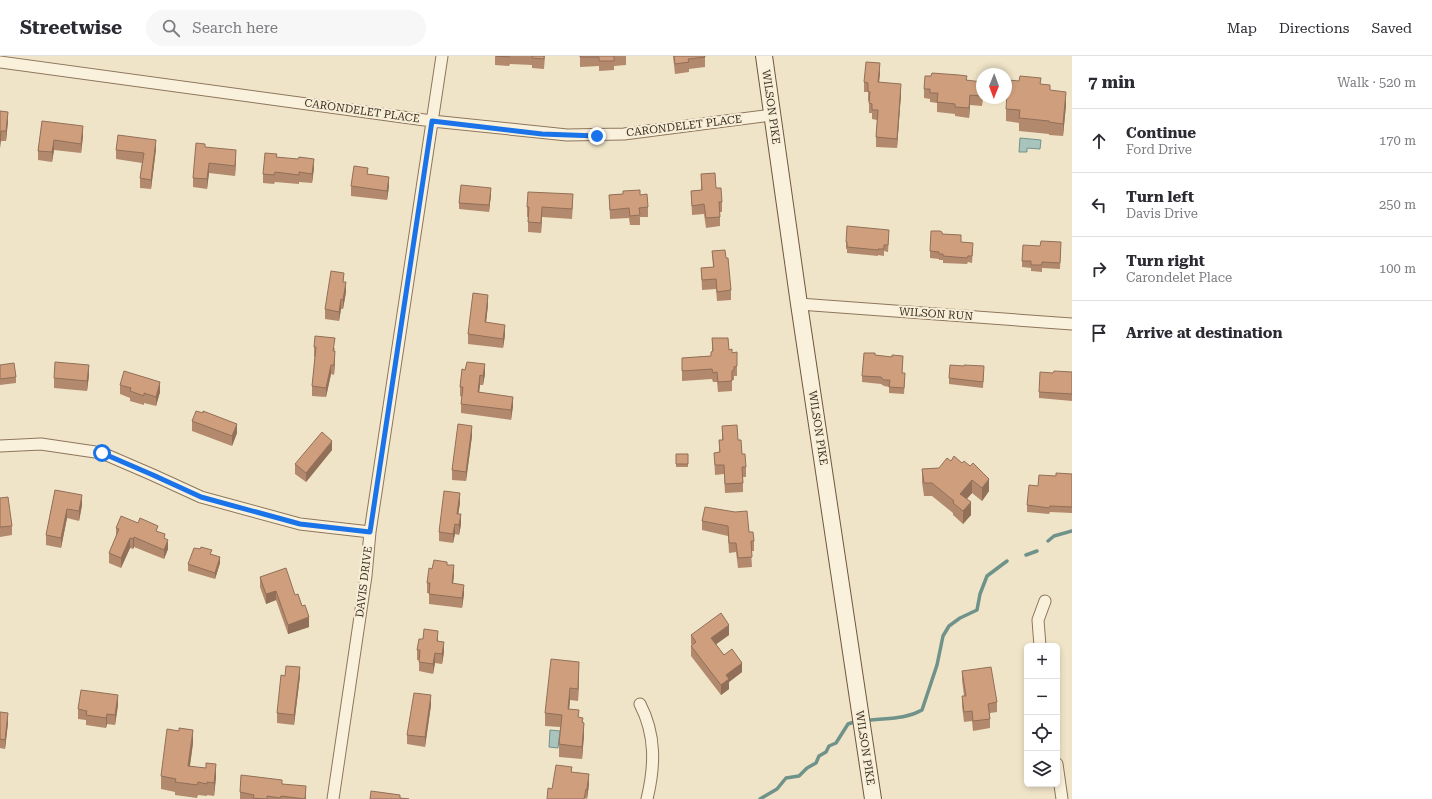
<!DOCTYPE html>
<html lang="en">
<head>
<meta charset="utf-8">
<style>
	:root { --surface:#fff; --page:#f7f7f7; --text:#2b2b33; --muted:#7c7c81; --line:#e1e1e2 }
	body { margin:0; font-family:"Roboto Serif",serif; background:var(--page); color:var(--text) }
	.controls { position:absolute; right:12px; bottom:12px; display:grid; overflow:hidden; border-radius:6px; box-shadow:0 2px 6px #0003 }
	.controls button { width:36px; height:36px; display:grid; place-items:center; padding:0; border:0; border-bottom:1px solid var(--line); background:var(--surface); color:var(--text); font:20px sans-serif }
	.compass { position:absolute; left:976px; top:12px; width:36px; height:36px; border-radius:50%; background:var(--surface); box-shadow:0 2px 6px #0003; rotate:181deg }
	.stop { position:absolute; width:12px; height:12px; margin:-9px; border:3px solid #1a73e8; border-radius:50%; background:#fff }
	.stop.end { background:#1a73e8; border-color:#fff; box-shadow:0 1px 4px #0008 }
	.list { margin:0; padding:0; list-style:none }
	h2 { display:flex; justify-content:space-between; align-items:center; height:52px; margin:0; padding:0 16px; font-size:17px }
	h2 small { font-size:13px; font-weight:400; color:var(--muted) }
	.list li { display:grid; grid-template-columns:26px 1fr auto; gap:12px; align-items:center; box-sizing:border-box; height:64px; padding:0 16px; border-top:1px solid var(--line) }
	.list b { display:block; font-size:15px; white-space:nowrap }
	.list p { margin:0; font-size:13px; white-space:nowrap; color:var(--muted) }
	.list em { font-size:13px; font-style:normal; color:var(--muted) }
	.icon { flex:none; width:22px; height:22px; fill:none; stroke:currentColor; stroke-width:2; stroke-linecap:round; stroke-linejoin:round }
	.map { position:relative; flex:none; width:1072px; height:743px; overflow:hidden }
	header { display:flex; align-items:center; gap:24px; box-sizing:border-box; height:56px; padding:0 20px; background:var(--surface); border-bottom:1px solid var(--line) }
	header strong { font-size:19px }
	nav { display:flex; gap:22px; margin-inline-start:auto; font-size:14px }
	.search { width:280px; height:36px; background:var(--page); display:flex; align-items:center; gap:10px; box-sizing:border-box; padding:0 14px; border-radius:22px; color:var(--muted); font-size:15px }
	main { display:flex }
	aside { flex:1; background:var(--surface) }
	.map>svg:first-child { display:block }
</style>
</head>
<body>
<header>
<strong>Streetwise</strong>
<div class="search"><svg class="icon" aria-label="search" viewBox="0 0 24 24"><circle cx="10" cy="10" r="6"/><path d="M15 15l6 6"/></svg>Search here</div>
<nav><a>Map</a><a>Directions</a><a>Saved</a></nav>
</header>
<main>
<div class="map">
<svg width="1072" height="743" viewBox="0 0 1072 743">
	<rect width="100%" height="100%" fill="#f0e4c8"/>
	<path fill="#a9c4bc" stroke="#6f938a" d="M1020,82l21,2 -1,9 -13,-1v4h-8z
		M550,674l10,1 -2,17 -9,-1z"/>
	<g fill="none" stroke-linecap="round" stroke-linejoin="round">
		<path stroke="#6f938a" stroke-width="3.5" d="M1048,485l6,-5 18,-5
			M1026,499l11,-4
			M871,664c18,-2 35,-1 51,-10l15,-45 6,-29 6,-10 11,-8 17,-8 3,-16 7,-18 20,-15
			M760,743l17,-10 9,-11 13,-2 8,-8 9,-5 3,-7 7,-4 3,-6 7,-3 12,-19 6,-2"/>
		<defs>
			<path id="street" d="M0,6l432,59 135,14 57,-1 148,-19
				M799,248l273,20
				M0,390l41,-2 61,9 51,22 48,22 99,27 70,8
				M1040,590l-2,-26 7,-19
				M640,648c16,31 15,62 7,95
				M1057,708l5,35
				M333,743l33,-223 4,-44 72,-476"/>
			<path id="secondary" d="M764,0l35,248 74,495"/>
		</defs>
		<use href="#street" stroke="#8d765c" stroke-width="13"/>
		<use href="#secondary" stroke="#6f573f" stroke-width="18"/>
		<use href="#street" stroke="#faf1dc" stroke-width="11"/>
		<use href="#secondary" stroke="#faf1dc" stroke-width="16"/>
	</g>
	<path fill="#b2896c" d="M495,0h50l-1,13 -12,-1v-3l-22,-1 -1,2 -14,-1z
		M580,0h46v9l-12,1v4l-15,1v-5l-19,1z
		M673,0h32v11l-16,2v3l-14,2z
		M880,17l-1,9 22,12 -4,54 -21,-1v-10l1,-17 -5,-1v-6h-3v-12h-1v-9h-4v-10z
		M967,25l15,1v16h1l-1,8 -12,-1 -1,13 -14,-2v-2l-18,-2v-9l-7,-1v-3l-6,-1v-9z
		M1041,28l9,6 16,15 -3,31 -14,-1v-1l-30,-3v-8l-13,-2v-12z
		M0,55l8,10 -2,20h-5z
		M42,65l41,15 -2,17 -27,-3 -2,12 -14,-2v-9z
		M205,91l31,13 -1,16 -26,-3 -2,16 -14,-2v-9z
		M156,93l-5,40 -11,-1v-10l2,-15 -26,-4v-9z
		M277,101l37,11 -2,15 -13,-1v2l-24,-2 -1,2 -11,-1v-9z
		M368,118l21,12 -2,14 -36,-4v-10z
		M701,118l15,14 6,14v10h-2v14l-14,2 -2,-14 -12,1 -1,-24 10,-1z
		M491,138l-2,18 -30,-3v-6z
		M623,138l17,1 8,12v10h-8v8h-10l-1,-7 -19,1 -1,-24z
		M573,148l-1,15 -30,-2 -1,16 -13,-1v-15h-1v-10z
		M942,178l19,8 12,7 -1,14 -4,-1 -1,2 -24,-1v-3h-4v-1l-9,-1v-7z
		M889,181l-1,15 -4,-1v5l-6,-1v1l-31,-3v-4h-1v-7z
		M1061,186l-1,27 -18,-1v4l-11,-1v-3l-9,-1v-6l18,-15z
		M712,195l14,7 5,32v10l-14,1 -1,-12 -14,1 -1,-22 12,-1z
		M344,226l2,10 -3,17h-2l-2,12 -14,-2v-10z
		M488,249l-2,17 19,13 -2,13 -35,-4v-10z
		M712,282l17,12 3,3 5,13v10h-3v4h-2v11l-14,1 -1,-10h-4l-1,-3 -30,2v-23l29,-2 1,-5z
		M314,291l21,1 -1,3 1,10 -1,14 -3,-1 -5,23 -14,-1v-10l3,-29h-1z
		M875,299l28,7 -1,11 3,7 -1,14 -15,-1v-6l-5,-1 -3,-2 -19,-2v-6z
		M0,309l16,12v6l-16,2z
		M462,313l23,5 -2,11h-3l-1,7 34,14 -2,14 -50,-7v-9l1,-7 -2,-1v-9z
		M984,316l-1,16 -34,-4v-6z
		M1072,316v29l-33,-3v-6z
		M89,319l-2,16 -33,-3v-10z
		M120,329l40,7 -4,14 -12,-3v2l-14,-4v-3l-10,-4z
		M192,365l45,12 -5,13 -40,-15z
		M722,370l16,14 8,27v10h-3v15l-18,1 -1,-19 -9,1 -1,-22 5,-1v-12h3z
		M472,380l-6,45 -14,-1v-10z
		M332,394l-26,32 -11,-8v-10z
		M676,398h12v13h-12z
		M951,405l11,2 8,3 19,25 -7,10 -10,-8 -5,6 4,16 -8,9 -10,-9v-2l-21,-17h-8l-2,-14v-13l17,-1z
		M1072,418v39l-22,-1 -1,2 -22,-2v-7l11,-19 18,-10z
		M55,434l27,15 -3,16 -12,-3 -6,30 -15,-3v-10z
		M0,442l12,28v9l-12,2z
		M460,447l-2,11 3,10 -2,11 -4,-1 -2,9 -14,-2v-9z
		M735,456l14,20 5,9v10h-3l1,16 -14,1 -2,-16 -7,1 -1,-17 -26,-6v-9z
		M116,472l42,4 7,7 3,10 -4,10 -30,-12 -1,2 -3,-1 -9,20 -12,-5v-10l7,-16z
		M212,498l8,9 -5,16 -27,-8v-7z
		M447,509l7,10 -1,8 11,11 -2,14 -33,-4v-11h-2v-10l5,-14z
		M260,521l35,18 14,32 -21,7 -12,-34 -10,4 -6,-17z
		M691,579h38l-13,9 8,11 18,17 -13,10v7l-8,6 -30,-39v-10l1,-1 -1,-1z
		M438,585l6,11 -2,12 -7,-1 -2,11 -14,-3v-11h-2v-10z
		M962,615l35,31v10l-7,1v15l-17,3 -1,-10 -8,1 -2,-16v-10h2l-2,-16z
		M579,619l-1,26 -8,-1 -1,9 10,9 4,4 1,13 -2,24 -23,-2v-13l1,-17 -15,-1v-13z
		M300,620l-6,49 -17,-2v-10z
		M118,649l-3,20 -8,-1 -1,4 -20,-3v-5l-8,-1v-10z
		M431,649l-6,42 -18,-3v-9z
		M0,656l8,11 -3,26 -5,-1z
		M193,687l-3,23 26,11 -2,19 -7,-1v1l-9,-1 -1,3 -22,-3v-3l-14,-3v-13z
		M572,716l17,12 -2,15 -35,-10z
		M282,728l24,12v3h-66v-7z"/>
	<path fill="#916f58" d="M880,7v10l-2,19v-10z
		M901,28v10l-4,54v-9z
		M1066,36v13l-3,31v-12z
		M970,39v10l-1,13v-10z
		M8,56v9l-2,20v-10z
		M83,70v10l-2,17v-9z
		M1,75v10l-1,7v-9z
		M54,84v10l-2,12v-10z
		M156,84v9l-5,40v-9z
		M236,94v10l-1,16v-10z
		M314,103v9l-2,15v-9z
		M209,107v10l-2,16v-10z
		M389,121v9l-2,14v-9z
		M491,132v6l-2,18v-7z
		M542,151v10l-1,16v-10z
		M346,226v10l-3,17v-9z
		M488,239v10l-3,27v-10z
		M341,243v10l-2,12v-9z
		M505,269v10l-2,13v-9z
		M335,295v10l-1,14v-10z
		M485,308v10l-2,11v-9z
		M89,309v10l-2,16v-10z
		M331,309v9l-5,23v-9z
		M480,319v10l-2,17v-10z
		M160,326v10l-4,14v-9z
		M513,341v9l-2,14v-10z
		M237,368v9l-5,13v-10z
		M472,370v10l-6,45v-9z
		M332,385v9l-26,32v-9z
		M989,423v12l-7,10v-13z
		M972,424v13l-12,13v-12z
		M460,437v10l-3,20v-9z
		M82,439v10l-3,16v-10z
		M971,446v13l-8,9v-13z
		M67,453v9l-6,30v-10z
		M461,458v10l-2,11v-10z
		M455,468v10l-2,9v-9z
		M134,481v10l-1,2v-10z
		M130,482v10l-9,20v-10z
		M168,484v9l-4,10v-9z
		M220,501v6l-5,16v-6z
		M454,509v10l-2,17v-9z
		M464,529v9l-2,14v-10z
		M276,535v9l-10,4v-10z
		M309,561v10l-21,7v-9z
		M729,569v10l-18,13v-10z
		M438,575v9l-1,11v-10z
		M444,586v10l-2,12v-10z
		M435,597v10l-2,11v-10z
		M579,606v13l-1,26v-12z
		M742,607v9l-13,10v7l-8,6v-10l5,-10z
		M300,611v9l-6,49v-10z
		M570,632v12l-2,22v-13z
		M118,639v10l-3,20v-10z
		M431,639v10l-6,42v-10z
		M8,657v10l-3,26v-9z
		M107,658v10l-1,4v-10z
		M584,667v12l-2,24v-12z
		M193,674v13l-5,36v-13z
		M216,708v13l-2,19v-13z
		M589,718v10l-2,15v-10z
		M306,730v13h-1z"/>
	<path fill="#cf9f7d" stroke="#916f58" d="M496,0h14l-1,1z
		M532,0h12v3l-12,-1z
		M580,0h34v5h-15v-4h-19z
		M674,0h31v1l-17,2 1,3 -14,2z
		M866,6l14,1 -2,19 23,2 -4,55 -21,-2 2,-27h-6v-6l-3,-1 1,-11 -2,-1v-8l-4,-1z
		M932,17l27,2 8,1 -1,4 16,2v14l-12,-1 -1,13 -14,-1v-3l-18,-2 1,-9h-8v-4h-6l1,-13h6z
		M1020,20l21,2 -1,6 10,1v5l16,2 -3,32 -14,-2v-1l-30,-3 1,-8 -14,-1 2,-29 11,1z
		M0,55l8,1 -2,19h-5l-1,8z
		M42,65l41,5 -2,18 -27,-4 -2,12 -14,-1z
		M118,79l38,5 -5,40 -11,-2 4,-25 -28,-3z
		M196,87l9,1v3l31,3 -1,16 -26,-3 -2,16 -14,-1z
		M265,97l12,1 -1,3 22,2 1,-2 15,2 -2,15 -13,-2v3l-24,-3 -1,3 -11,-1z
		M354,110l14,2 -1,6 22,3 -2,14 -36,-5z
		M715,117l1,15h5l1,14h-3l1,15 -14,1 -2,-14 -12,2 -1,-15 11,-1 -1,-16z
		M461,129l30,3 -2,17 -30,-2z
		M640,134v5l7,-1 1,13 -9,1 1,7 -10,1 -1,-8 -19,2 -1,-15 14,-1v-3z
		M528,136l45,2 -1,15 -30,-2 -1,16 -13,-1 1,-15h-2z
		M847,170l42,4 -1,15h-4v4h-6v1l-31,-3v-5h-1z
		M931,175h9l2,1v2l19,1v7l12,1 -1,13h-4l-1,2 -24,-2v-2h-4v-2l-9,-1z
		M1041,185l20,1 -1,21 -18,-1v3h-11v-4h-9l1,-16 17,1z
		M725,194l1,8h2l3,32 -14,2 -1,-13 -14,1 -1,-12 13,-1 -2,-16z
		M331,215l13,2 -1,9h3l-3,18 -2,-1 -2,13 -14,-3z
		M473,237l15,2 -3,27 20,3 -2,14 -35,-5z
		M315,280l20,2 -2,13h2l-1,14h-3l-5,23 -14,-2 4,-39h-2z
		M712,282h16l1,12 3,-1v4l5,-1v14l-3,1v3l-2,1v10l-14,1 -1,-10 -4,1 -1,-4 -30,2v-13l29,-2v-4l2,-1z
		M864,297h11v2l17,2v-2l11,1 -1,17h3l-1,15 -15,-1 1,-7h-6l-3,-3 -19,-1z
		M55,306l34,3 -2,16 -33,-3z
		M467,306l18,2 -2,12 -3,-1 -2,17 35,5 -2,13 -50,-6 2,-17h-3l2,-18 3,1z
		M14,307l2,14 -16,2v-14z
		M950,309l14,1v-1l20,1 -1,16 -34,-4z
		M124,315l36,11 -4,15 -12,-4v3l-14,-5 1,-3 -11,-3z
		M1054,315l18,1v22l-33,-2 1,-20 13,1z
		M196,355l7,2v-2l34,13 -5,12 -40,-15z
		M458,368l14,2 -6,46 -14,-2z
		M737,369l1,15h3l1,14h3l1,13h-4l1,16 -18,1 -1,-19h-9l-1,-12 6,-1 -1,-12h4l-1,-14z
		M322,376l10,9 -26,32 -11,-9z
		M676,398h12v10h-12z
		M954,400l8,7 2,-2 6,5 3,-3 16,16 -7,9 -10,-8 -12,14 11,8 -8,9 -10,-8 1,-2 -22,-18h-8l-2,-14 17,-1 8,-10 4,3z
		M1056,417l16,1v33l-22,-1 -1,2 -22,-3 2,-20 9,1 1,-11 17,1z
		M55,434l27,5 -3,16 -12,-2 -6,29 -15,-3z
		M444,435l16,2 -3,21h4l-2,11 -4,-1 -2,10 -14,-2z
		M8,441l4,29 -12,1v-29z
		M705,451l30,5 12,-1 2,21h4l1,9h-3l1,16 -14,1 -2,-15h-7l-1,-17 -26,-5z
		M121,460l17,7 2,-5 18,8 -2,5 9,3 -1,4 4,2 -4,10 -30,-13 -1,2 -3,-1 -9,20 -12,-5 10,-24 -3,-1z
		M201,491l11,3 -2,4 10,3 -5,16 -27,-9 6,-16 6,1z
		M434,504l13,2v3h7l-2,18 12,2 -2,13 -33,-4 1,-11h-3l2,-15 3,1z
		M286,512l9,27 3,-1 4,12 3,-1 4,12 -21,8 -12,-34 -10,3 -6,-17z
		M721,557l8,12 -18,13 13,17 8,-6 10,14 -16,12 3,4 -8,6 -30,-39 5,-4 -5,-7z
		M424,573l14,2 -1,10 7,1 -2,12 -7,-1 -2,11 -14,-2 1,-12h-3l2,-11h4z
		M551,603l28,3 -1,27 -8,-1 -2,21 11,1 -1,7 5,1 -1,4 2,1 -2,24 -23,-3 3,-29 -17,-2z
		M286,610l14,1 -6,48 -17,-2 4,-38 4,1z
		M991,611l6,35 -9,2 2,15 -17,2 -1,-10 -8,1 -2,-16h4l-4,-25z
		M81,634l37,5 -3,20 -8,-1 -1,4 -20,-3 1,-4 -9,-2z
		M414,637l17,2 -6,42 -18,-2z
		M0,656l8,1 -3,27 -5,-1z
		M179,672l14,2 -5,36 18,2v-5l10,1 -2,19 -7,-1v2l-9,-2 -1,3 -22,-3 1,-3 -15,-3 6,-47 12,2z
		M556,709l16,2 -1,5 18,2 -2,15h-1l-2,10h-37l1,-11 4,1z
		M241,719l41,5v4l24,2 -1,13 -24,-3 -1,2 -13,-2v3l-14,-1 1,-3 -14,-3z
		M371,735l29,4v3l9,1h-39z"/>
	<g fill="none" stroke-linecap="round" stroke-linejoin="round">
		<path stroke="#1a73e8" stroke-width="5" d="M102,397l51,22 48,22 99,27 70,8 62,-411 110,13 55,2"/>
	</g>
	<g text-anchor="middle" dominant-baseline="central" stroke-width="4" stroke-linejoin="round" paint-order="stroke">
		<g font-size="11" fill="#3d2e20" stroke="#f7eed8">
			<text transform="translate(771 51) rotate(82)">WILSON PIKE</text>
			<text transform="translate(362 55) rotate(8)">CARONDELET PLACE</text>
			<text transform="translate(684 70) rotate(-7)">CARONDELET PLACE</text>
			<text transform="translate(936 258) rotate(4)">WILSON RUN</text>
			<text transform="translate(818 372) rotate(81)">WILSON PIKE</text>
			<text transform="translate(364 526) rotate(-83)">DAVIS DRIVE</text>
			<text transform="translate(865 692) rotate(81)">WILSON PIKE</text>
		</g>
	</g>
</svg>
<div class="controls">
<button>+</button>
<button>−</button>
<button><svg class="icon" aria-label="locate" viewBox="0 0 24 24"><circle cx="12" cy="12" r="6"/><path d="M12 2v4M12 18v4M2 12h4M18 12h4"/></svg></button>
<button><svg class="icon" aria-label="layers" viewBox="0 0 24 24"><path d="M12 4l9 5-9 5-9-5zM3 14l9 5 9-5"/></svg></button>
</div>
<svg class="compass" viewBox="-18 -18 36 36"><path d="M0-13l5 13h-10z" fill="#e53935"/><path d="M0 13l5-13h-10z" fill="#7c7c81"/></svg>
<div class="stop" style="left:102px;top:397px"></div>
<div class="stop end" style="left:597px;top:80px"></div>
</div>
<aside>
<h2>7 min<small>Walk · 520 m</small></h2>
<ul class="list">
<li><svg class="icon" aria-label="ahead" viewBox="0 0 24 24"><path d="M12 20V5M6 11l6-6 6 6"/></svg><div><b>Continue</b><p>Ford Drive</p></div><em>170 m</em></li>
<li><svg class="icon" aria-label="left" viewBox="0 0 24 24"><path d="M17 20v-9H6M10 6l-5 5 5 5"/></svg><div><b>Turn left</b><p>Davis Drive</p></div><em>250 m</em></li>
<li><svg class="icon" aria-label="right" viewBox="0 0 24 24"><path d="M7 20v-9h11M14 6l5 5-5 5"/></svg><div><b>Turn right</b><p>Carondelet Place</p></div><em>100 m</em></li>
<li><svg class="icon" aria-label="arrive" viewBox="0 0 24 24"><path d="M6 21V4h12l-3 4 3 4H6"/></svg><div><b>Arrive at destination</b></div></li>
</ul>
</aside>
</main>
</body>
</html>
